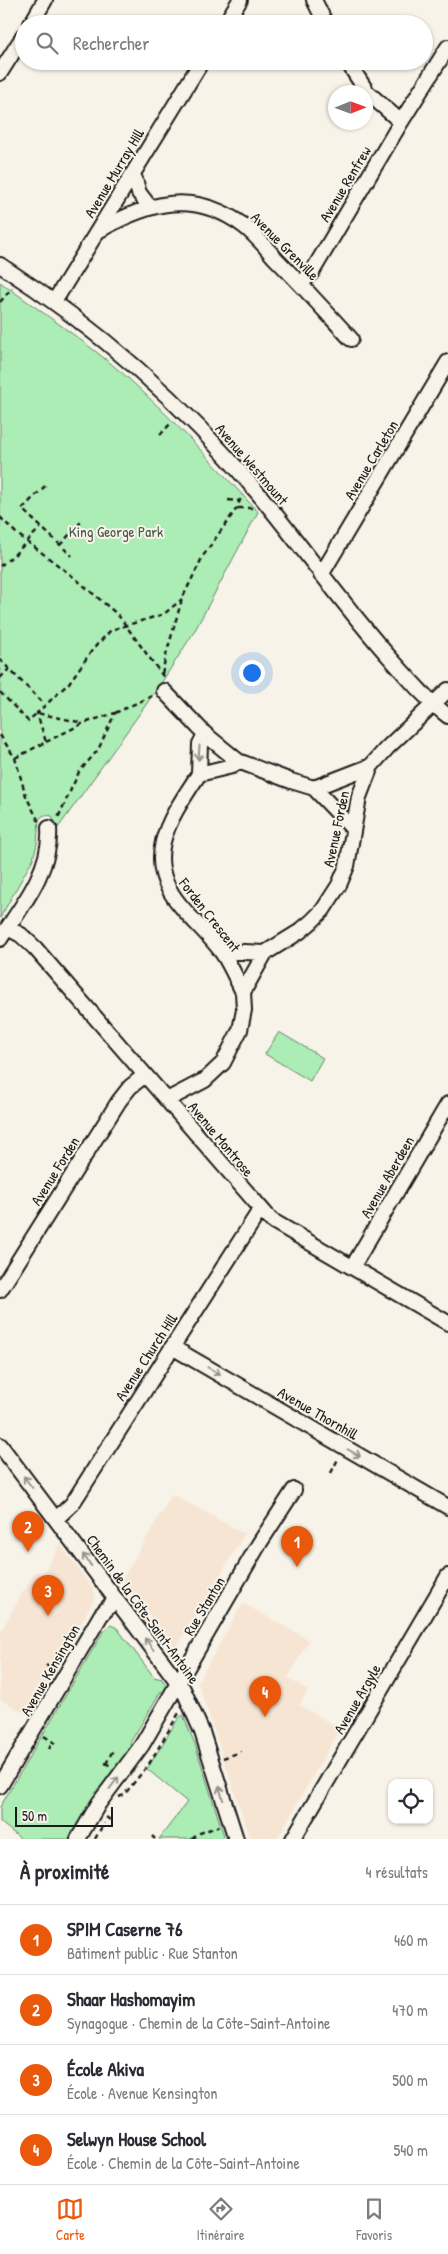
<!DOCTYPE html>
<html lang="fr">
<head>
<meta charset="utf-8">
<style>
	:root { --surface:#fff; --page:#f2f2f3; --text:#2b2b33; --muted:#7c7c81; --line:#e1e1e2; --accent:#ea580c }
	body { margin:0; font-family:"Patrick Hand",sans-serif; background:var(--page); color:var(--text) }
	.controls { position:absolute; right:15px; bottom:15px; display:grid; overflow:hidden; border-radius:10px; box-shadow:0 1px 4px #0004 }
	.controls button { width:45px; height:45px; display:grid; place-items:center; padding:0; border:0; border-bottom:1px solid var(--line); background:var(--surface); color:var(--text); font:25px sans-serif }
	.compass { position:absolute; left:328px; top:85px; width:45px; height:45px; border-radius:50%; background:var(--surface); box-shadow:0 1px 4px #0004; rotate:89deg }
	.scale { position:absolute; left:15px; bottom:12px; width:98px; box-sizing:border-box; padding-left:5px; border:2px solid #1c1c1c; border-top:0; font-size:14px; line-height:18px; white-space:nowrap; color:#1c1c1c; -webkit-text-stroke:4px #f7f3e8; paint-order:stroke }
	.you { position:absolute; left:251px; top:672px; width:18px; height:18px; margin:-12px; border:4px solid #fff; border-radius:50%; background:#1a73e8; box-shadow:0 0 0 8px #1a73e833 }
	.badge { display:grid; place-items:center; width:32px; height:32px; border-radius:50%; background:var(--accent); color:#fff; font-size:16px; font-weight:700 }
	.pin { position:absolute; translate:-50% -41px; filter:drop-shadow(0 1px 2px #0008) }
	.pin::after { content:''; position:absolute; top:26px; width:18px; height:15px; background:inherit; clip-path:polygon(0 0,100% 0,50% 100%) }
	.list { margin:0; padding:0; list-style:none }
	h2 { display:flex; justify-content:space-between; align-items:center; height:65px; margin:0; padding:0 20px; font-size:21px }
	h2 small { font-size:16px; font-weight:400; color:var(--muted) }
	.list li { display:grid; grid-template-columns:32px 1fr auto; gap:15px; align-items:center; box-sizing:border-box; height:70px; padding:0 20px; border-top:1px solid var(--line) }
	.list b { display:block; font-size:19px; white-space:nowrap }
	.list p { margin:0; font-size:16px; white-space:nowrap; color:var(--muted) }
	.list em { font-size:16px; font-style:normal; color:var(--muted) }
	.icon { flex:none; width:28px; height:28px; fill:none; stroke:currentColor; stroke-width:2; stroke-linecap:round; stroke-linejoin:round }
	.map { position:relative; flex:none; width:448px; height:1839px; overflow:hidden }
	.search { position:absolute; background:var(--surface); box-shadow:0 1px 4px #0004; left:15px; right:15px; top:15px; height:55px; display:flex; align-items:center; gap:12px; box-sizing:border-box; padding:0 18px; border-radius:28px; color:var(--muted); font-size:19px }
	.sheet { height:345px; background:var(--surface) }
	nav { display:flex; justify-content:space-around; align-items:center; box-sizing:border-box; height:70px; border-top:1px solid var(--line); background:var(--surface); font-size:14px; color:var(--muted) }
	nav a { display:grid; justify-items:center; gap:2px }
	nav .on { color:var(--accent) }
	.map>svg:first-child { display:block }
</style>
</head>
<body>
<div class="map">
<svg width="448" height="1839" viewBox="0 0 448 1839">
	<rect width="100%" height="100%" fill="#f7f3e8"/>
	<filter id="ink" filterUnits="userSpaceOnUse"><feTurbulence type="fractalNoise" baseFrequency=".02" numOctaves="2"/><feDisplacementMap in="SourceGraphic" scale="10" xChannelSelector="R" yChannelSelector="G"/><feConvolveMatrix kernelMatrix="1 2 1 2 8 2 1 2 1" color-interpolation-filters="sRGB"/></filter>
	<g filter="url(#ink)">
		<path fill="#f7e5d4" d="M172,1494l73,40 -69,114 -54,-68z
			M60,1544l34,46 1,8 -66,118 -29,-17v-66l35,-62 8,3z
			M243,1603l66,37 -21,38 20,12 -8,15 40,24 -63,110h-27l-52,-157z"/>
		<path fill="#acecb5" stroke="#648468" d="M0,282c43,31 88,61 128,96 46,42 88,88 130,134l-64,120 -34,53 -102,143 -6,-12 -8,-1 -5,4 -2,25 -4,15 -33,59z
			M279,1032l44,26 -13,23 -45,-27z
			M111,1625l6,3 37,49 8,2 7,11 -3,8 -5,-7 -31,52 2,10 -59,86h-52l-21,-17v-15l103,-175z
			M183,1715l12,29 30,95h-66l28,-37 -40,-33 31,-50z"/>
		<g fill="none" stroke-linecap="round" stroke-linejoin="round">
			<defs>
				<path id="minor" d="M314,0l12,24
					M31,24l14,-24
					M225,24l15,-24
					M347,61l20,31 34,30
					M0,73l24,-38
					M133,173l6,20 10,13
					M100,230c49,-28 94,-41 144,-4 12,9 22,22 32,33 26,26 50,53 75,80
					M0,265c96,62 184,139 257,227 46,55 87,115 135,168 18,20 35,40 56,56
					M301,284l11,-12 89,-150 47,-75
					M54,302l148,-241
					M321,575l127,-213
					M164,691l41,43 33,27
					M199,774l1,-30 5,-10
					M314,788l39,41
					M8,928l13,7 14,13 236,272 177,103
					M0,939c22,-33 52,-70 49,-111
					M221,951l44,2
					M243,992c-7,-13 -13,-29 -22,-41 -12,-16 -28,-30 -41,-46 -40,-47 -9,-88 19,-131l33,-8 6,-5 53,20 23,7 57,-22
					M167,1100l38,-20 18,-17 17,-33 4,-20 -1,-18 22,-39 34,-21 12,-10 12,-12 16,-25 8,-19 12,-69 12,-31 16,-18 61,-58
					M353,1266l95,-162
					M0,1290l119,-189 11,-14 15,-12
					M172,1347l276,160
					M0,1445l183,244 19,43 34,107
					M56,1519l16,-15 188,-294
					M0,1786l101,-171 15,-16
					M78,1839l21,-36 43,-58 117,-201 35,-54
					M293,1839l155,-263"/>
			</defs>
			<use href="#minor" stroke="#1c1c1c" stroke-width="18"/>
			<path stroke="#1c1c1c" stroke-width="2.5" stroke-dasharray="5 4" stroke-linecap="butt" d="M0,302l12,-14
				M160,435l12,-13
				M45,486l-23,23 50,47
				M228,500l12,1
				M238,508h14
				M0,517l16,16 60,46 42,36 47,64
				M60,545l21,-23
				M0,566l14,-11 27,-28
				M0,659l9,10
				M162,674l4,-19 16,-56 21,-43 34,-48 5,-13
				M0,678l9,-9 36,36
				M0,692l28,29 9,-8 46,10
				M115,713l37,-17
				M0,735l15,23 11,38 13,26
				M46,742l38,-19 31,-10 -17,37 -19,22 -22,48
				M15,758l31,-16 -9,-29 32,-30 24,-34 18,-19 53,-16 18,-15
				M331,1473l7,-14
				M46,1665l9,6
				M44,1736l11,7
				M49,1749l4,-7
				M223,1758l18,-6
				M105,1763l6,3
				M106,1764l8,-16
				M119,1797l5,-2 25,-31 30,-51
				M106,1817l7,5
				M152,1836l3,3
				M95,1839l9,-16
				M192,1839l8,-6 19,-7"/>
			<use href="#minor" stroke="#f7f3e8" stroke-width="14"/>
		</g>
		<defs><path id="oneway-shaft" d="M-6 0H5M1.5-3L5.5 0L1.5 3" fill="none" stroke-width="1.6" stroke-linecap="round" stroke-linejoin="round" transform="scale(1.25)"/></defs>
		<g stroke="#94928c">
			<use href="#oneway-shaft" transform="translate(199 753) rotate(94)"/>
			<use href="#oneway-shaft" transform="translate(214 1371) rotate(30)"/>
			<use href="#oneway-shaft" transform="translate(354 1453) rotate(30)"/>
			<use href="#oneway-shaft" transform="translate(28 1482) rotate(-127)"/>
			<use href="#oneway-shaft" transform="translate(87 1560) rotate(-126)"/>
			<use href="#oneway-shaft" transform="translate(149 1644) rotate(-127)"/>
			<use href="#oneway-shaft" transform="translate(114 1783) rotate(-53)"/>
			<use href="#oneway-shaft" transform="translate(221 1793) rotate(-107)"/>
		</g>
	</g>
	<g text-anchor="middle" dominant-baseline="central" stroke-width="4" stroke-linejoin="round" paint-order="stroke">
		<g font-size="15" fill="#1c1c1c" stroke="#f7f3e8">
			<text transform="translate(114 173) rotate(-59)">Avenue Murray Hill</text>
			<text transform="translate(345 184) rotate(-59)">Avenue Renfrew</text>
			<text transform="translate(285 246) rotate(45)">Avenue Grenville</text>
			<text transform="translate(371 460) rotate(-59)">Avenue Carleton</text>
			<text transform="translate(252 464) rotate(49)">Avenue Westmount</text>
			<text transform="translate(336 829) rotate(-78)">Avenue Forden</text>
			<text transform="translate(210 915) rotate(52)">Forden Crescent</text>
			<text transform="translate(221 1139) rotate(50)">Avenue Montrose</text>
			<text transform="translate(55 1171) rotate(-58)">Avenue Forden</text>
			<text transform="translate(387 1177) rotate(-60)">Avenue Aberdeen</text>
			<text transform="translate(146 1357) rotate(-57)">Avenue Church Hill</text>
			<text transform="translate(318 1413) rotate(30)">Avenue Thornhill</text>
			<text transform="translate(204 1606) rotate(-59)">Rue Stanton</text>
			<text transform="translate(143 1609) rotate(54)">Chemin de la Côte-Saint-Antoine</text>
			<text transform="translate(50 1670) rotate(-60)">Avenue Kensington</text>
			<text transform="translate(357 1699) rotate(-60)">Avenue Argyle</text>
		</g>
		<g font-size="15" fill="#475a4a" stroke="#f7f3e8">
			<text x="116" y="531">King George Park</text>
		</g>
	</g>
</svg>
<div class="controls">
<button><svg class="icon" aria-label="locate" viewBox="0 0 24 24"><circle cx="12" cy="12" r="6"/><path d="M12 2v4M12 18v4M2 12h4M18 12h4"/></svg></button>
</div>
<svg class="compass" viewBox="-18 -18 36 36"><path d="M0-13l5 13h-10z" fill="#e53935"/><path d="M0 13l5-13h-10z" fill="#7c7c81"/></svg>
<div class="scale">50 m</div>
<div class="you"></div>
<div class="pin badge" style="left:297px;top:1567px">1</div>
<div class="pin badge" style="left:28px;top:1552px">2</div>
<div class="pin badge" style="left:48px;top:1616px">3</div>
<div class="pin badge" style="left:265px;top:1717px">4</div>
<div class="search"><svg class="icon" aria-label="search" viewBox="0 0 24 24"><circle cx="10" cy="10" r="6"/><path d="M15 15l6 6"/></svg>Rechercher</div>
</div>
<section class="sheet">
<h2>À proximité<small>4 résultats</small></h2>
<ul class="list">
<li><span class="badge">1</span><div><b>SPIM Caserne 76</b><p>Bâtiment public · Rue Stanton</p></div><em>460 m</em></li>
<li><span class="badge">2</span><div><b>Shaar Hashomayim</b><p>Synagogue · Chemin de la Côte-Saint-Antoine</p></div><em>470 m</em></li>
<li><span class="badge">3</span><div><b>École Akiva</b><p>École · Avenue Kensington</p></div><em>500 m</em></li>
<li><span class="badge">4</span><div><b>Selwyn House School</b><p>École · Chemin de la Côte-Saint-Antoine</p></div><em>540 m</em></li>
</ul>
</section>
<nav>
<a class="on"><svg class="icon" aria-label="map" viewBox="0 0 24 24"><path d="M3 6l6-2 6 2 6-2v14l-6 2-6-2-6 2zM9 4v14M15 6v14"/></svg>Carte</a>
<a><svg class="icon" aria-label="directions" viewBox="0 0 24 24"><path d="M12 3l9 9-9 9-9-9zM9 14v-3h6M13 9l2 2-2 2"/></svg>Itinéraire</a>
<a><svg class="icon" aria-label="saved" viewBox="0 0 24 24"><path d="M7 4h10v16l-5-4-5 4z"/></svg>Favoris</a>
</nav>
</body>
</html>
